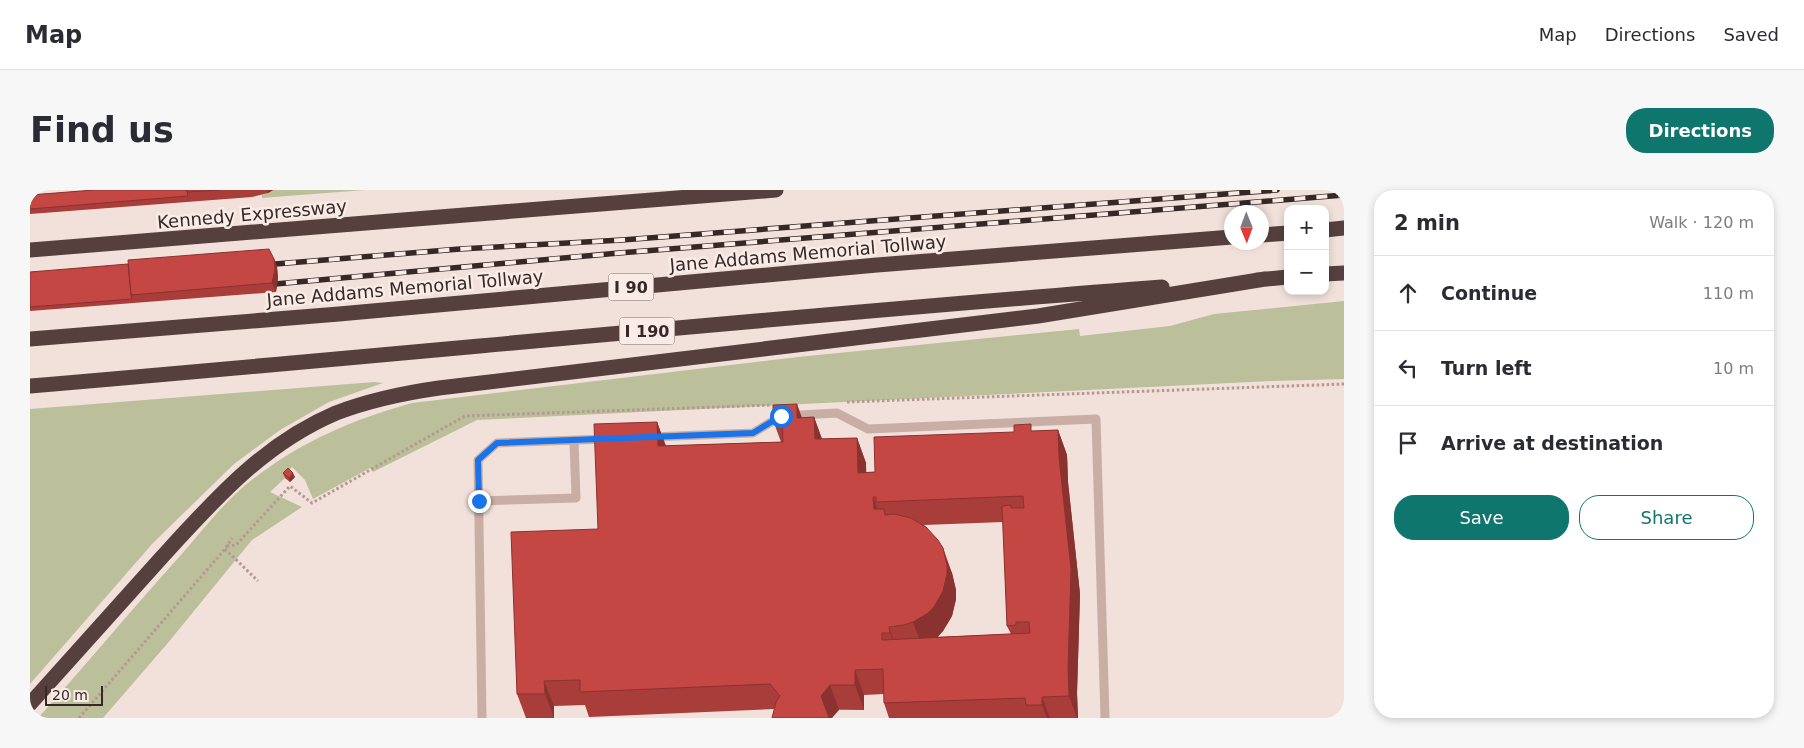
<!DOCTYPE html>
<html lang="en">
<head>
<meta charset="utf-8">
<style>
	:root { --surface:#fff; --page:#f7f7f7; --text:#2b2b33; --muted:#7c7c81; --line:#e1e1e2; --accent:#0f766e }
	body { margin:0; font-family:"DejaVu Sans",sans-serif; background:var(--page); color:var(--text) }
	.controls { position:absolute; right:15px; top:15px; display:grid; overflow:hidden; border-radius:10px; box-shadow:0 2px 8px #0003 }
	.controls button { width:45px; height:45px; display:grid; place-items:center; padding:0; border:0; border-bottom:1px solid var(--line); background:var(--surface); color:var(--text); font:25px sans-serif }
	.compass { position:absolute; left:1194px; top:15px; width:45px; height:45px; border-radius:50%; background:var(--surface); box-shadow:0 2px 8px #0003; rotate:179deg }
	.scale { position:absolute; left:15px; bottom:12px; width:58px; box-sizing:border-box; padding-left:5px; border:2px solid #352827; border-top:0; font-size:14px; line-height:18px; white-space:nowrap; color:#352827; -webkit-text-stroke:4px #f9ece6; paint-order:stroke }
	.stop { position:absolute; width:15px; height:15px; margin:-11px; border:4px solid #1a73e8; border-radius:50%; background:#fff }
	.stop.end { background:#1a73e8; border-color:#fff; box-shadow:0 1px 5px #0008 }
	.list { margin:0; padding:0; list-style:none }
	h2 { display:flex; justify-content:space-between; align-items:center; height:65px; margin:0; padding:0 20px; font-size:21px }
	h2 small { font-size:16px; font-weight:400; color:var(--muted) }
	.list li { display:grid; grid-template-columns:32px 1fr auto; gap:15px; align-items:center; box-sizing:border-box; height:75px; padding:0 20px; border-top:1px solid var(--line) }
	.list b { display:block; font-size:19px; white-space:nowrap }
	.list em { font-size:16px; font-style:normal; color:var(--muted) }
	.actions { display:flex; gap:10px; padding:15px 20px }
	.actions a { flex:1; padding:11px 0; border:1px solid var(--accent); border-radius:20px; text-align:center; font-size:18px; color:var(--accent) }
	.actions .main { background:var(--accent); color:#fff }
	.icon { flex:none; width:28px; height:28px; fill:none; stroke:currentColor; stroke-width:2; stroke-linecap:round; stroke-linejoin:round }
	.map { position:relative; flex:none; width:1314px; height:528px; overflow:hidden; border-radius:20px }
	header { display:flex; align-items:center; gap:30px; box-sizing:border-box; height:70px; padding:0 25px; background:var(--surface); border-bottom:1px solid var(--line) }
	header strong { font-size:24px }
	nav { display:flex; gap:28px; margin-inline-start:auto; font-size:18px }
	.intro { display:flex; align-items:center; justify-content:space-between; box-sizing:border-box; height:120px; padding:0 30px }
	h1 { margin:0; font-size:35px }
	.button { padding:12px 22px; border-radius:20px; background:var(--accent); color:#fff; font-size:18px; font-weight:700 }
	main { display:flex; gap:30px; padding:0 30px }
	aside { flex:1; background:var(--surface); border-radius:20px; box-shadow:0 2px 8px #0003 }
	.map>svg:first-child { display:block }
</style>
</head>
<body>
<header>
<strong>Map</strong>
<nav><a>Map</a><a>Directions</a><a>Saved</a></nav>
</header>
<div class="intro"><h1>Find us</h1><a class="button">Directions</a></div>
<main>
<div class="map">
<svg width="1314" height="528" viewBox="0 0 1314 528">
	<rect width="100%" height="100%" fill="#f1e1da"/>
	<path fill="#bbc09a" d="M243,0h92l-103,8v-3z
		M1314,111v78l-71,2 -796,39 -104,52 -3,-4 -57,31 -8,-19 -13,-13 -8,9 1,2 -15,14 32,15 -50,33 -85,104 -64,74h-65c48,-53 94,-109 142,-162 23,-26 45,-56 73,-77 49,-38 99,-59 159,-76l386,-46 281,-28 1,7 90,-10 44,-12z
		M344,192l9,1 -54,19 -49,28 -46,34 -81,79 -123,141v-275z"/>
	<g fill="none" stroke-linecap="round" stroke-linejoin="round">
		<path stroke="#b59890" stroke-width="3" stroke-dasharray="2.5 2.5" stroke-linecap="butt" d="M817,212l497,-18
			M197,356l9,-1 54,-59 22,17 153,-87 306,-11
			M195,359l33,32
			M49,528l146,-169 7,-11"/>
		<path stroke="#c9aea6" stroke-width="9" d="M620,247l103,-4 28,-17 56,-3 31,16 228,-10 9,299
			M449,311l97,-3 -2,-58
			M452,528l-4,-258 19,-17 108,-4"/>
		<path stroke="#56403e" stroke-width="15" d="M1295,40l19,-2
			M1232,45l26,-2
			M0,60l746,-60
			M1295,84l19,-1
			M1227,90l31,-3
			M0,149l309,-25 538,-49 355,-28
			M0,196c377,-32 754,-70 1132,-99
			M0,514c44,-49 88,-98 132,-147 52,-57 101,-113 174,-144 34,-13 68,-20 103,-25l599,-72 227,-37"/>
		<defs>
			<path id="rail" d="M233,75l197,-16 162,-9 655,-50
				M234,95l355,-32 725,-58"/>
		</defs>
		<use href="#rail" stroke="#352827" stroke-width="5.5"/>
		<use href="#rail" stroke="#f9ece6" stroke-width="4" stroke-dasharray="11" stroke-linecap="butt"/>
	</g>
	<path fill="#a93d3a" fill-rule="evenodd" d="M64,0h179l-5,3 -16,4 -222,17v-19z
		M244,69l3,8 1,11 -2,14 -246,19v-39z
		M784,227l8,22 35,-1 9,25v9h9l139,-40 44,-2 9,25 1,27 12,112 -3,99 1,25h-189l-5,-15v-9l-20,1v15l-90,-1 -185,8 -4,-12 -31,1v12h-28l-9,-24 81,-165 59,-107 9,24 115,-4 -8,-22zM973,332l4,104 4,8 -74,3 6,-6 9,-15 4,-17v-9l-4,-17 -28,-48z
		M253,283l12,4 -5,5 -5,-4z"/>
	<path fill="#8a3230" d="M237,0h6l-5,3z
		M244,69l3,8 1,11 -2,14 -4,-9z
		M767,214l9,25 -9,-11z
		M784,227l9,25 -8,-3z
		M627,232l9,25 -8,-1z
		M1028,240l9,25 1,27 12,112 -3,99 1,25h-1l-8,-22z
		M827,248l9,25 1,35 -9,-25z
		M263,283l2,4 -5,5 -1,-4z
		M843,307l9,25 -8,-13z
		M913,358l9,25 4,17v9l-4,17 -9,15 -6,7 -15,9 -9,-25z
		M859,437l9,25 1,6 -9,-25z
		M825,480l9,25v15l-9,-25z
		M514,491l10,25v12l-9,-24z
		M800,495l9,25 -7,8h-3l-8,-22z
		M1012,507l8,21h-3l-5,-13z"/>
	<path fill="#c54744" stroke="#8a3230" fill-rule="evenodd" d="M64,0h93l1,6 -158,13v-14z
		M157,0h33l-33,2z
		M239,59l5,10 1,10 -3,14 -141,12 -3,-35z
		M98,74l3,31 1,4 -102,8v-35z
		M767,214v14l17,-1 1,22 42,-1 1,35 17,-1 -1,-35 140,-5v-7l17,-1v7l27,-1 1,27 12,112 -3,99 1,28 -27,1v8h-16l-1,-7 -141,5 -1,-34 -28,1v15h-25l-9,11 8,22h-57l4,-16 4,-6 -10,-12 -190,8v-12l-36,1 1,13h-28l-6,-162 87,-3 -4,-105 63,-2 1,24 125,-4 -1,-22h-9v-15zM993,306l1,12h-13v-3l-9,1 5,120 9,-1v-3h13l1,11 -148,7v-7h8l-1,-6 15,-2 9,-3 15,-9 6,-6 9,-16 4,-17v-9l-4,-17 -5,-8 -12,-13 -15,-9 -17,-4 -9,1 -1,-6h-10l-1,-12h3v5z
		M258,278l5,5 -4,5 -6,-5z"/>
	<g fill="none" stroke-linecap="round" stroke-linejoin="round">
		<path stroke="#1a73e8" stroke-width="6" d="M449,311l-1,-41 19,-17 256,-10 28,-17"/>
	</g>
	<g text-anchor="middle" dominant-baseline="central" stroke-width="5" stroke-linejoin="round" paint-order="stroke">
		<g fill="#f9ece6" stroke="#706360" stroke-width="1">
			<rect x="578.5" y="83.5" width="45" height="27" rx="4"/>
			<rect x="589.5" y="127.5" width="55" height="27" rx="4"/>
		</g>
		<g font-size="16" font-weight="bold" fill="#352827">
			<text x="601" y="97">I 90</text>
			<text x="617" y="141">I 190</text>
		</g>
		<g font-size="18" fill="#352827" stroke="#f9ece6">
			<text transform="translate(222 24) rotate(-5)">Kennedy Expressway</text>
			<text transform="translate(778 63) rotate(-5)">Jane Addams Memorial Tollway</text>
			<text transform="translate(375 98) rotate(-5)">Jane Addams Memorial Tollway</text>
		</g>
	</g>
</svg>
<div class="controls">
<button>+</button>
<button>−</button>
</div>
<svg class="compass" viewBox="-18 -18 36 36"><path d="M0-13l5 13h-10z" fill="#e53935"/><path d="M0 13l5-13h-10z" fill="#7c7c81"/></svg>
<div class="scale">20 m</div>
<div class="stop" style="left:751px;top:226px"></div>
<div class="stop end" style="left:449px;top:311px"></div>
</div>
<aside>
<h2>2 min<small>Walk · 120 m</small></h2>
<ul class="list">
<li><svg class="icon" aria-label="ahead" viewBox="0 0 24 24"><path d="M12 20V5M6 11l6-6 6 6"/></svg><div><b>Continue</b></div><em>110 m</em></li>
<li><svg class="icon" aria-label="left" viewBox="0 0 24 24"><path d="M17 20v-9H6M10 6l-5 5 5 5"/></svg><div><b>Turn left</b></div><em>10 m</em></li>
<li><svg class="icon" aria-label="arrive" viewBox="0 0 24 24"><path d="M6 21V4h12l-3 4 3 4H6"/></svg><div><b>Arrive at destination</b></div></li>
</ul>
<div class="actions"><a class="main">Save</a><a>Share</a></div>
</aside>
</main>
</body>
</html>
